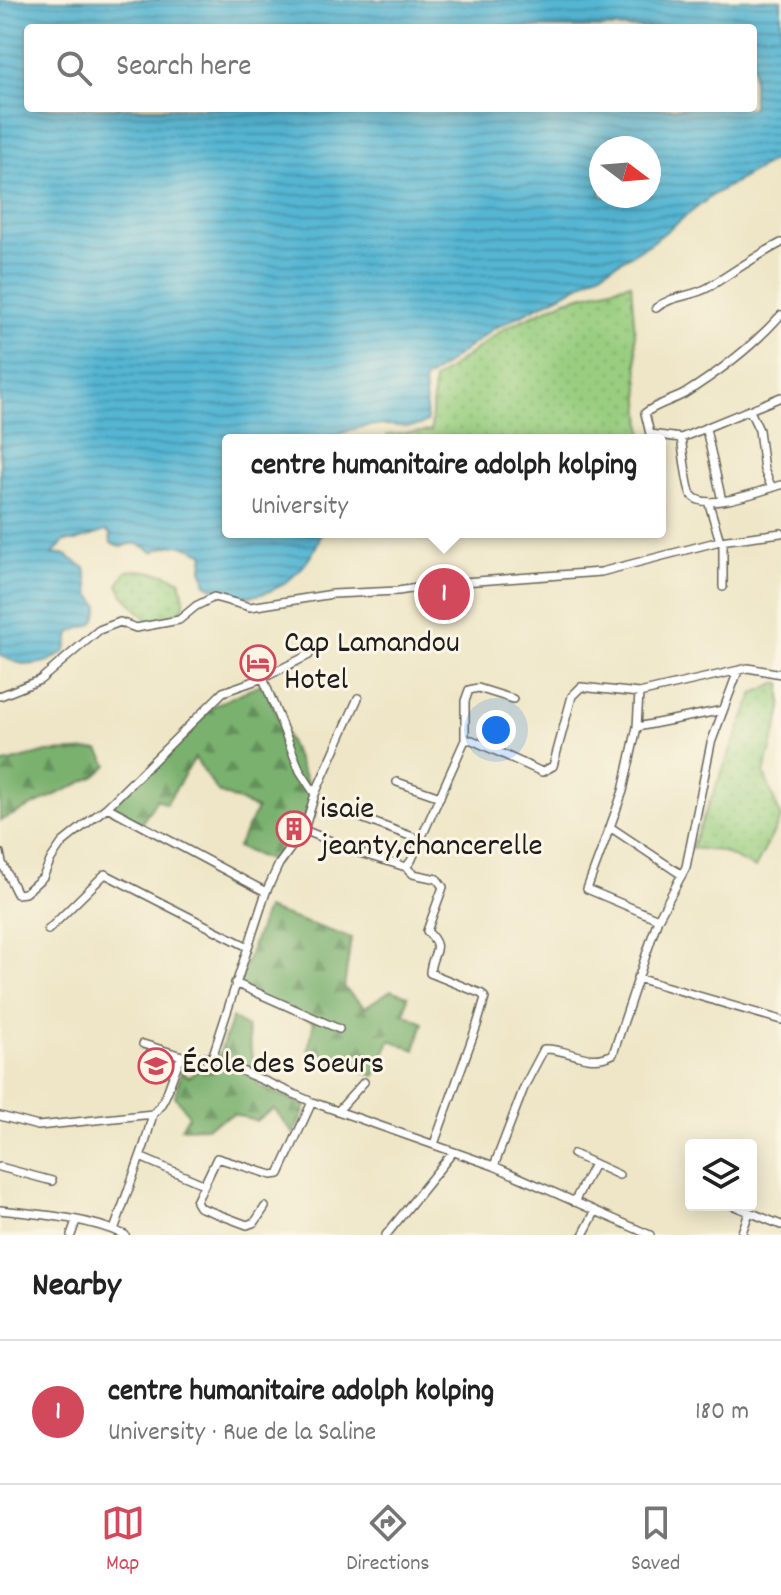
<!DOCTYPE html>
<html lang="en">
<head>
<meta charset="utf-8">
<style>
	:root { --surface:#fff; --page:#f6f6f6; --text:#222; --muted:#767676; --line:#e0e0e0; --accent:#d1495b }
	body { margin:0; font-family:Dekko,sans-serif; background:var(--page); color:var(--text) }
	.controls { position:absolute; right:24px; bottom:24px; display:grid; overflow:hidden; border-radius:8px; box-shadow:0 4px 20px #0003 }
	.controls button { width:72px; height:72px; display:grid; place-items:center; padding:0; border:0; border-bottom:2px solid var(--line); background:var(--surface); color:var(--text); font:40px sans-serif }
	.compass { position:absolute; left:589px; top:136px; width:72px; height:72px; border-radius:50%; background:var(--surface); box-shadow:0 4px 20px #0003; rotate:106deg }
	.you { position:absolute; left:496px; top:730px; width:28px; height:28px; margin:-20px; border:6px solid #fff; border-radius:50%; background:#1a73e8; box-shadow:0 0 0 12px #1a73e833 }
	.badge { display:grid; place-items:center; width:52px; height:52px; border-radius:50%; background:var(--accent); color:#fff; font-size:26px; font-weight:700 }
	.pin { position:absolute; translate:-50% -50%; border:4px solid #fff; box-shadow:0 2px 8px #0006 }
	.popup { position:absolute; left:222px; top:434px; width:444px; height:104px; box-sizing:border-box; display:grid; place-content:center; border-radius:8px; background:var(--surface); filter:drop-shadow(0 2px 6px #0005); font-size:26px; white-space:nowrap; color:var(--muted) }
	.popup b { font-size:30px; color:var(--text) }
	.popup::after { content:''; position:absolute; left:50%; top:100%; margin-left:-16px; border:16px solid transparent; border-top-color:var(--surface) }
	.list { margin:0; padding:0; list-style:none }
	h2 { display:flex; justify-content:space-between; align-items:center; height:104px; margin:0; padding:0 32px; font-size:34px }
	h2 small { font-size:26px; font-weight:400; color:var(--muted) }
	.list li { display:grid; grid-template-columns:52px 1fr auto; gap:24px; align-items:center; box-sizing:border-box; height:144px; padding:0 32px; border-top:2px solid var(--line) }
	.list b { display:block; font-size:30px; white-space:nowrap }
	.list p { margin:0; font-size:26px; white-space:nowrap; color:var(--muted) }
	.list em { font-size:26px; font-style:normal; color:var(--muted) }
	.icon { flex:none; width:44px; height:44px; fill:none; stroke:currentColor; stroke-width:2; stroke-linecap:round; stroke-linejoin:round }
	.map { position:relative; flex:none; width:781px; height:1235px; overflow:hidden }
	.search { position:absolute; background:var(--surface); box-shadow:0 4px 20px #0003; left:24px; right:24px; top:24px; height:88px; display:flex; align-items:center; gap:20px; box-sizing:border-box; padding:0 28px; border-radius:8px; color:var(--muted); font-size:30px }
	.sheet { height:248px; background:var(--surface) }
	nav { display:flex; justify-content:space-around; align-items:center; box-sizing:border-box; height:112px; border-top:2px solid var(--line); background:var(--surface); font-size:22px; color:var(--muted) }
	nav a { display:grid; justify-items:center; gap:4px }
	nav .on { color:var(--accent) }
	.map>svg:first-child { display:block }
</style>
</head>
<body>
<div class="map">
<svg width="781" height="1235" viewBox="0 0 781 1235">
	<defs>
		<pattern id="grass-dots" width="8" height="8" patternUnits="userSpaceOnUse" patternTransform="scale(2)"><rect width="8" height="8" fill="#99ce80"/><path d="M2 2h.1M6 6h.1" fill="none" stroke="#83b06e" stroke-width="1.8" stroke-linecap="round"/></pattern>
		<pattern id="forest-firs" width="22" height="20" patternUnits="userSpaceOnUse" patternTransform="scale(2)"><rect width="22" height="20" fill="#7ab16e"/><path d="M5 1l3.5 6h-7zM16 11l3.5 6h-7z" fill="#638f5a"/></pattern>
		<pattern id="water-rules" width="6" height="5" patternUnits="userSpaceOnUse" patternTransform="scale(2)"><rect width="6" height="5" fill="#54b6d3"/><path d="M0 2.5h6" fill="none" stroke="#4593aa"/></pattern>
	</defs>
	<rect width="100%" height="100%" fill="#fcf5e5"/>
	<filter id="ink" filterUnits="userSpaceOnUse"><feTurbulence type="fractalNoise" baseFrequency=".0125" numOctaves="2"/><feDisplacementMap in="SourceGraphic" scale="16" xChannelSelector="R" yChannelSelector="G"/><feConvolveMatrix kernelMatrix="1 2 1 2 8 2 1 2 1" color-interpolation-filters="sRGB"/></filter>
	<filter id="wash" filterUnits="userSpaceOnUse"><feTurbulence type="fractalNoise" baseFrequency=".006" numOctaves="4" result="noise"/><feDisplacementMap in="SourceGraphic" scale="32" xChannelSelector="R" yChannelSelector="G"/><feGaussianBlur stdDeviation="1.8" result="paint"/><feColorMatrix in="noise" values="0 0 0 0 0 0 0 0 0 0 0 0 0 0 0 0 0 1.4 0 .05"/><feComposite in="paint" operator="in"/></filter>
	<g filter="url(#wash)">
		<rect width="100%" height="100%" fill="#eee6c6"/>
		<path fill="url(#grass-dots)" stroke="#5a754e" stroke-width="2" d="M631,283l12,157h-254l-2,-5 44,-4 3,-51 71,-52 61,-28z
			M140,570l25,4 16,7c-1,8 3,12 3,19 0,20 -19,21 -34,22l-27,-27 -5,-10 9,-14z
			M778,683h3v30l-17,60 17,45 -26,50 -34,-17 -30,-3 63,-155z"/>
		<path fill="url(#forest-firs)" stroke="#4b6645" stroke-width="2" d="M263,683l50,112 -13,39 -25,29 -38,-16 20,-38 -39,-17 -23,-34 -29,46 -9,-5 -16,25 -30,-18 104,-101z
			M99,750l9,15 -12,11 -96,45v-57l47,-12z
			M266,909l85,29 -7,50 21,19 26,-17 17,6 -3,18 18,9 -8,27 -25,-10 -15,36 -50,-17 -17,-10 6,-27 -77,-34z
			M232,1018l15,9 10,58 49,21 -12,28 -20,-25 -18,12 -23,-7 -26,13 -26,1 8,-13 -14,-19 6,-24 8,5 9,-7 17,-4z"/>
		<path fill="url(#water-rules)" stroke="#386978" stroke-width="2" fill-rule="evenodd" d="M0,0h781v156l-68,39 -63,49 -87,50 -70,35 -69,52 3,41c-19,9 -23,4 -43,3 -16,-1 -42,6 -55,15h-101v92h94c-15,48 -70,85 -116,52l-4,-15 2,-15c-20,-10 -30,-13 -51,-2 -12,-8 -18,-11 -31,-5l-11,-4 -1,-9 -4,-3 -30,10h-11l-13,13h12l21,14 5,26 9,12c-4,28 -11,15 -29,27l-4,18c-21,16 -43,18 -66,4zM28,28h725v80h-725zM601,148h48v48h-48z"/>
	</g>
	<g filter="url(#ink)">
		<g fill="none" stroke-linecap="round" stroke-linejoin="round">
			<defs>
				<path id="minor" d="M656,308c16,-13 36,-11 53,-21 24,-15 47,-31 72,-44
					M781,315c-29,32 -60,56 -97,79 -13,7 -27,10 -39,19l5,21 31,4 100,-41
					M750,411l9,19 5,40 8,18
					M706,429l16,72
					M681,438c2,11 6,50 10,56 12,20 71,-4 90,-9
					M709,504l11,37
					M723,541v46
					M263,678l37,93 15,23 -11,36
					M0,696l40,-16 59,-50 21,-8 16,6 43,-8 17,-14 18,-9 36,10 83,-13 65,-3 51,-8 152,-11 119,-31 61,-8
					M637,727l2,-34
					M465,740v-39l4,-11 9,-2 35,11
					M397,782l43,15
					M315,794l43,-96
					M107,807l159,85
					M345,812l76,28
					M610,827l-23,62 71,30
					M0,853l2,10 15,31 8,-1 18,-16 8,-18 11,-16 45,-36 116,-115 40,-14 46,-23
					M406,867l7,7 24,5 6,8 -16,44c19,19 4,20 3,42l52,21 3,4 -8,27 -43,119
					M682,875l-72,-48 13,-36 14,-64 86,-17
					M48,930l57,-56 141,72
					M637,978l144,42
					M235,983l104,46
					M143,1044l39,12 30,2 100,44 182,64 156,69
					M212,1058l54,-166 13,-28 25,-34 56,23 46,14 5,-6 54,-121h7l70,32 11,-6 19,-70 9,-9 58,6 109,-25 33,6
					M338,1111l26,-29
					M0,1116l38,10 115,-12c17,-16 17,-38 29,-58
					M573,1154l46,21
					M140,1157l63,27
					M494,1166l31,-81 19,-36c25,-1 44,18 69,5l45,-135 28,-52 25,-124 27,-72
					M0,1167l52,14
					M574,1202l20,-38
					M732,1205l49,20
					M265,1207l-10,15 -8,3 -48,-18 -3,-5 21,-44 55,17 7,-1 33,-72
					M0,1210c39,4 90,8 125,25
					M114,1230l31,-87 8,-29
					M71,1235l5,-14
					M386,1235l67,-83
					M583,1235l12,-23
					M741,1235l8,-22"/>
			</defs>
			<use href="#minor" stroke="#666358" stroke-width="10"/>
			<use href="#minor" stroke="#fff" stroke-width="7"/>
		</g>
	</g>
	<defs>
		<symbol id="hotel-ring" viewBox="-11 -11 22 22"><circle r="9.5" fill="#fcf5e5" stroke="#d1495b" stroke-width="1.5"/><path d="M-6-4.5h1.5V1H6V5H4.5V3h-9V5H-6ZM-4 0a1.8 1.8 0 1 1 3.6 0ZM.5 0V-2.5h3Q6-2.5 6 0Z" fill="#d1495b"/></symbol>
		<symbol id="building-ring" viewBox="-11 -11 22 22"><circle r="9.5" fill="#fcf5e5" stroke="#d1495b" stroke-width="1.5"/><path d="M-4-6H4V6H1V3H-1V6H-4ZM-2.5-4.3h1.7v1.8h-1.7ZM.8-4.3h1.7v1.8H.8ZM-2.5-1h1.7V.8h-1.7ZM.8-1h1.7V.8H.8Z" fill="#d1495b"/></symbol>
		<symbol id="school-ring" viewBox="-11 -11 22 22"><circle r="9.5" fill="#fcf5e5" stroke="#d1495b" stroke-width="1.5"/><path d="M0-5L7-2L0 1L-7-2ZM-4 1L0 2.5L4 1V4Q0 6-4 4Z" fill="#d1495b"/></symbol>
	</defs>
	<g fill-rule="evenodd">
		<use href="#hotel-ring" x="238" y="643" width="40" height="40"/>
		<use href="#building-ring" x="274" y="809" width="40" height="40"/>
		<use href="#school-ring" x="136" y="1046" width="40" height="40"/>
	</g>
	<g text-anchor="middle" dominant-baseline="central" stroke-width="6" stroke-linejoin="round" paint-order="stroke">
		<g font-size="32" fill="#1c1c1c" stroke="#fcf5e5" text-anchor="start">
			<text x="284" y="645">Cap Lamandou<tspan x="284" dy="37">Hotel</tspan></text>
			<text x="320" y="811">isaie<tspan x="320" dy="37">jeanty,chancerelle</tspan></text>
			<text x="182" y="1066">École des Soeurs</text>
		</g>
	</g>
</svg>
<div class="controls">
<button><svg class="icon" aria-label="layers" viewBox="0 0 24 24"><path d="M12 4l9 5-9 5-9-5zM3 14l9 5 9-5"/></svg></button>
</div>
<svg class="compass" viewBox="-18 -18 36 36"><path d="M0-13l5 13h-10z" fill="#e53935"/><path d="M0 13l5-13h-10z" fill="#767676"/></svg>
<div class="you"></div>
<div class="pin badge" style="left:444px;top:594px">1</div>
<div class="popup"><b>centre humanitaire adolph kolping</b>University</div>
<div class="search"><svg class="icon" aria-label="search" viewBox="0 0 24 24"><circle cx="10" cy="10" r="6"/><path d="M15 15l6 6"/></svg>Search here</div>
</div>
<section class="sheet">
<h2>Nearby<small></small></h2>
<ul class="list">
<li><span class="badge">1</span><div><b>centre humanitaire adolph kolping</b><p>University · Rue de la Saline</p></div><em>180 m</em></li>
</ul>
</section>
<nav>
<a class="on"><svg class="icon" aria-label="map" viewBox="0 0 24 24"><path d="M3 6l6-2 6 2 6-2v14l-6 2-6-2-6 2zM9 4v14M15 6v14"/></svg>Map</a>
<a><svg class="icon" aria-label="directions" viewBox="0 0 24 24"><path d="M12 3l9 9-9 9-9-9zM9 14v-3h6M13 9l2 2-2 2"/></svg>Directions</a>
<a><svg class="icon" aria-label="saved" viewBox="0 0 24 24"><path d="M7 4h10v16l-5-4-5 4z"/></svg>Saved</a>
</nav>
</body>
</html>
